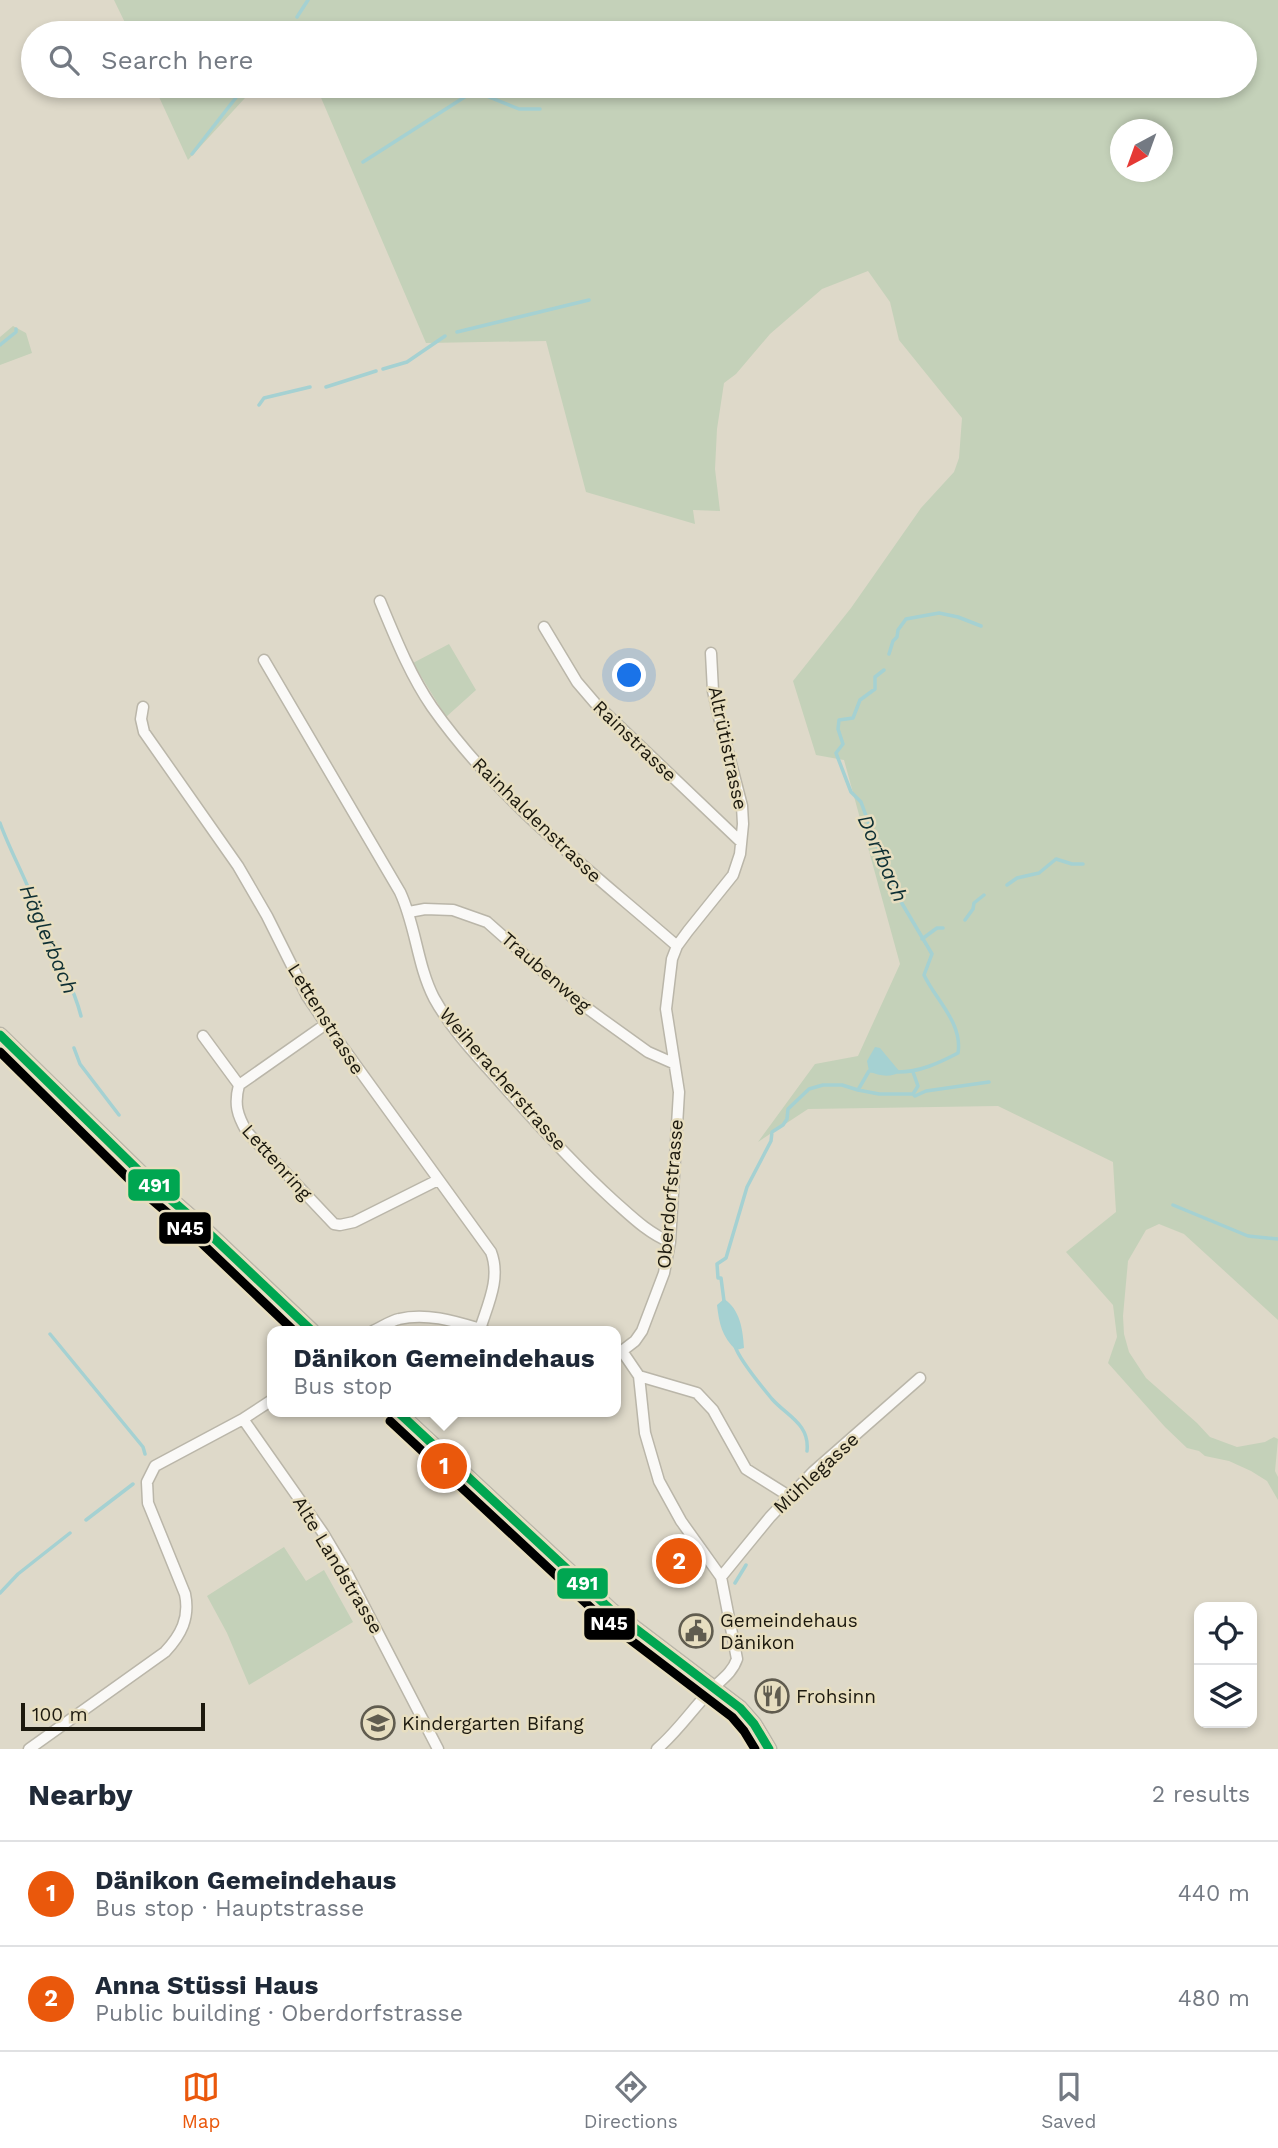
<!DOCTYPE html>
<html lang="en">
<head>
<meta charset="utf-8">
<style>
	:root { --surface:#fff; --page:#f6f6f7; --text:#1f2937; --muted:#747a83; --line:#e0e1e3; --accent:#ea580c }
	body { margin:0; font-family:"Work Sans",sans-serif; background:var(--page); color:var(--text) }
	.controls { position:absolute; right:21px; bottom:21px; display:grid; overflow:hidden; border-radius:14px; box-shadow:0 4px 10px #0003 }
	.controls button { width:63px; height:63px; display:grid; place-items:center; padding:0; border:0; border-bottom:2px solid var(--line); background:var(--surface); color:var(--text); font:35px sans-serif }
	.compass { position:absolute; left:1110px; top:119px; width:63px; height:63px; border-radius:50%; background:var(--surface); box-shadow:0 4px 10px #0003; rotate:221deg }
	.scale { position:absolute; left:21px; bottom:18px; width:184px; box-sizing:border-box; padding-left:7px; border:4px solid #1c190e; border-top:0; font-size:19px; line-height:24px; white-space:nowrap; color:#1c190e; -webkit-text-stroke:5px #e7dec0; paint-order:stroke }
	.you { position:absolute; left:630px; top:676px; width:24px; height:24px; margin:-18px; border:5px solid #fff; border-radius:50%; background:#1a73e8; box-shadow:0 0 0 10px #1a73e833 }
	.badge { display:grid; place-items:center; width:46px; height:46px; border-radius:50%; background:var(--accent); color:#fff; font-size:23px; font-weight:700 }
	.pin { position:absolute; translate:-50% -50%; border:4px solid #fff; box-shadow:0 2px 7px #0006 }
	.popup { position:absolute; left:267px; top:1326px; width:354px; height:91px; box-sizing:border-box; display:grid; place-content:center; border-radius:14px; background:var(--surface); filter:drop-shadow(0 2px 5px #0005); font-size:23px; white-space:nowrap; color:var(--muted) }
	.popup b { font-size:26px; color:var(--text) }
	.popup::after { content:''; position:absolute; left:50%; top:100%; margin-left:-14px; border:14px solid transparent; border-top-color:var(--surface) }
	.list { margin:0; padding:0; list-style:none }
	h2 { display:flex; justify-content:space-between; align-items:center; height:91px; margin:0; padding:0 28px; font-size:30px }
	h2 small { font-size:23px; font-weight:400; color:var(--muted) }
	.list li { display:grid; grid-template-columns:46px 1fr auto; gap:21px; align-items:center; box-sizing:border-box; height:105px; padding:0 28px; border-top:2px solid var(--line) }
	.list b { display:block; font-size:26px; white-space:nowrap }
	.list p { margin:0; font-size:23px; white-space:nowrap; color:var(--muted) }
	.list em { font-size:23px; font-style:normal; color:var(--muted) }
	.icon { flex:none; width:38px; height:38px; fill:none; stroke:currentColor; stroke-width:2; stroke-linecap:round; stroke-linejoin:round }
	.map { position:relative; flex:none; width:1278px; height:1749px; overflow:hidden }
	.search { position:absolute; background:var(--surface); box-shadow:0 4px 10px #0003; left:21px; right:21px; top:21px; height:77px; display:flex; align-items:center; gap:18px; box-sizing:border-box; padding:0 24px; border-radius:38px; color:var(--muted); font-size:26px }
	.sheet { height:301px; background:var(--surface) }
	nav { display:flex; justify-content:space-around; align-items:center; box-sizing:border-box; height:98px; border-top:2px solid var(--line); background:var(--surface); font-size:19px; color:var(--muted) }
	nav a { display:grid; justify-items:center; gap:4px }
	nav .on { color:var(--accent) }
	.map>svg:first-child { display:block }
</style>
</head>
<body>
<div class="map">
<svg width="1278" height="1749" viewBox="0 0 1278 1749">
	<rect width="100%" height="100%" fill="#ded9c9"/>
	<path fill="#c4d1b9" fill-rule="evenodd" d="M114,0h1164v1320l-94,-86 -25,-10 -13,6 -18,31 -5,55 1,18 5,18 17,26 51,45 13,14 27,10 28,-5 9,-5 4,2 -3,32 3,6v23l-11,-19 -16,-10 -22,-10 -24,-5 -6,-5 -12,-3 -22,-21 -57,-64 9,-26 -4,-32 -47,-53 50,-40 -3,-50 -115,-56 -190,3 -50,33 57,-78 43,-8 42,-92 -56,-204 -28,-5 -23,-74 58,-73 70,-100 33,-36 5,-14 3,-40 -63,-78 -9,-38 -22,-31 -46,18 -52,45 -34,40 -12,9 -7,46 -2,40 5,42 -27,-1 2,14 -109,-32 -40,-151 -120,2 -110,-257h929v-53h-1115zM1120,130h42v42h-42z
		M154,86h102l-68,74z
		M13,326l13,7 6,20 -32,12v-28z
		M449,644l27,46 -30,27 -33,-54z
		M284,1547l22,34 18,-11 29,52 -104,63 -22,-52 -20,-37z"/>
	<path fill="#a5d1d2" d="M875,1047l5,1 20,24c-10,6 -21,4 -31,-1l-2,-10z
		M724,1299c16,10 19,31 20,49l-8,2c-14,-13 -17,-27 -19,-45z"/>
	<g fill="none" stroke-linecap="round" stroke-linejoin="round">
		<path stroke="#a5d1d2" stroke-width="3.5" d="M297,17l11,-17
			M285,33l2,-3
			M192,154l53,-68
			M363,162l111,-71 45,18h21
			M457,332l132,-32
			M0,345l16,-13v-3
			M383,369l24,-7 38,-26
			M326,387l50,-16
			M259,405l5,-7 46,-11
			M889,654l4,-13 4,-4 1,-7 8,-11 33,-6 19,4 23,9
			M884,670l-9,7v12l-15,11 -7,18 -14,2 -1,9 5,15 -7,9 15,39 10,10 23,63 9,11 1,14 38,64 -8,21c11,24 39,48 34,78 -19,10 -38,19 -60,19
			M0,823c8,22 19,43 28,64 5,14 8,29 14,41 14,26 32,60 39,88
			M1007,885l10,-7 22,-5 17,-14 16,5h11
			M965,920l8,-11 1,-6 10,-8
			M922,939l15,-11h6
			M74,1048l6,16 39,51
			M858,1090l21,4h34l5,-8 -5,-14
			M913,1094l2,2 11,-5 63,-9
			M1173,1205l75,31 30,3
			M724,1301l-3,-23h-3l-1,-14 9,-6 21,-71 24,-46 1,-9 11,-7 4,-6 1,-10 21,-20 14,-4h19l16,5 11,-19h4
			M50,1334l93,113 2,7
			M735,1346c4,13 27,41 37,53 15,17 38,25 35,52
			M86,1520l47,-36
			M735,1583l11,-18
			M0,1593l18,-19 52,-41"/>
		<defs>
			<path id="street" d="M380,601c15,36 30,74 52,106 67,95 159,164 245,239
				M544,627l33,55 18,21 146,139
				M264,660l136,232c16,34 17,73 34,106 17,31 43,58 66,84 36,41 73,82 114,119 18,16 34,32 56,41
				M143,707l-2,12 3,13 94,134 29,50 40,80 19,28 165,228c10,26 -3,52 -11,77
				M409,912l16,-3 28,1 34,12 85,75 30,22 46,33 25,11
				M326,1024l-87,61c-5,19 -2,30 8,47l87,92 6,1 14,-3 84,-42
				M203,1036l36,49
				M373,1331c9,-4 17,-10 26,-12 28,-7 58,3 85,11
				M639,1376l58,17 16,17 33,59 43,27
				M243,1419l80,114 25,42 90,174
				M721,1577l49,-60 43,-45 107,-94
				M29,1749l136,-97c16,-17 25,-34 20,-58l-37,-91 -1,-21 8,-16 88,-47 29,-19
				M657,1749c20,-17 34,-38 52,-57 10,-11 23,-18 28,-33l-16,-82 -40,-56 -22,-40 -14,-48 -6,-57 -17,-25 13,-10 7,-10 22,-58 6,-31 9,-150 -13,-83 6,-50 5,-13 11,-15 45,-56 7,-21 3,-30 -1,-18 -23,-89 -6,-26 -2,-38"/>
			<path id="secondary" d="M0,1035l146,143 53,46 113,107
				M398,1412l213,198 129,98 14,16 15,25"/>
		</defs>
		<use href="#street" stroke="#bab6a9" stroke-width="13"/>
		<use href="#secondary" stroke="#bab6a9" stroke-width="17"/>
		<use href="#street" stroke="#faf9f7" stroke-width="10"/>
		<use href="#secondary" stroke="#f6f3f1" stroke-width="14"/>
		<defs>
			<path id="bus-1" d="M0,1035l146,143 53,46 113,107
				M398,1412l213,198 129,98 14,16 15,25"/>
			<path id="bus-2" d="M0,1052l137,135 54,46 103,98
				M390,1421l213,198 129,98 12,14 11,18"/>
		</defs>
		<use href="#bus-1" stroke="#e7dec0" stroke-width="14"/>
		<use href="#bus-2" stroke="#e7dec0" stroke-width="14"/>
		<use href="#bus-1" stroke="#00a651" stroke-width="9"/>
		<use href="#bus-2" stroke="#000" stroke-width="9"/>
	</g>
	<defs>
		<symbol id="civic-ring" viewBox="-11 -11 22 22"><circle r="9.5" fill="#e7dec0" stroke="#605c4f" stroke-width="1.5"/><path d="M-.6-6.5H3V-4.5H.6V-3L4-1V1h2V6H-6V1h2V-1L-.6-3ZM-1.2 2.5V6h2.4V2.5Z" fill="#605c4f"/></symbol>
		<symbol id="restaurant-ring" viewBox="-11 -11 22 22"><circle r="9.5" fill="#e7dec0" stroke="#605c4f" stroke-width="1.5"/><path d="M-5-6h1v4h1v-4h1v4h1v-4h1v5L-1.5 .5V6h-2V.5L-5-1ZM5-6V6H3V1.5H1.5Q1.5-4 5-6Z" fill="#605c4f"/></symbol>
		<symbol id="school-ring" viewBox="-11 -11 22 22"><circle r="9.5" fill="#e7dec0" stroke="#605c4f" stroke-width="1.5"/><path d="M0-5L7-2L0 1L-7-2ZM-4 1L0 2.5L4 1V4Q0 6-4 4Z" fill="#605c4f"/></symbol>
	</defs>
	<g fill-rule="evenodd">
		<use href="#civic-ring" x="677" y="1612" width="38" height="38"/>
		<use href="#restaurant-ring" x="753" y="1677" width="38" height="38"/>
		<use href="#school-ring" x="359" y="1704" width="38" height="38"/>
	</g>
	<g text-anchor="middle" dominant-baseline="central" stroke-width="5" stroke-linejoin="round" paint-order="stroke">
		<g font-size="19" fill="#1c190e" stroke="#e7dec0">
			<text transform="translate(635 741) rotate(44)">Rainstrasse</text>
			<text transform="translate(728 748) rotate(78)">Altrütistrasse</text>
			<text transform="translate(537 820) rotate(44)">Rainhaldenstrasse</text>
			<text transform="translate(546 972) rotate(41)">Traubenweg</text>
			<text transform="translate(326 1019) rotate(58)">Lettenstrasse</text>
			<text transform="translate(503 1079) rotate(49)">Weiheracherstrasse</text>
			<text transform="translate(277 1162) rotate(48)">Lettenring</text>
			<text transform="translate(670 1194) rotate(-85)">Oberdorfstrasse</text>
			<text transform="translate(816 1473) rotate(-43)">Mühlegasse</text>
			<text transform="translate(338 1565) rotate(59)">Alte Landstrasse</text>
		</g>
		<g font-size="19" fill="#1c190e" stroke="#e7dec0" text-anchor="start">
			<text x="720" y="1620">Gemeindehaus<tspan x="720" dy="22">Dänikon</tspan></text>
			<text x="796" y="1696">Frohsinn</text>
			<text x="402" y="1723">Kindergarten Bifang</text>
		</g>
		<g font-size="21" font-style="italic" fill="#0e2f33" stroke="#e7dec0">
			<text transform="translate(883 858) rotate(66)">Dorfbach</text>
			<text transform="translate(49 939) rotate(67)">Häglerbach</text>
		</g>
	</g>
	<g stroke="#e7dec0" stroke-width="2.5">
		<rect x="127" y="1168" width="54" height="34" rx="7" fill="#00a651"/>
		<rect x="158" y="1211" width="54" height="34" rx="7" fill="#000"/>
		<rect x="556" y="1567" width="53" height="33" rx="7" fill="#00a651"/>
		<rect x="583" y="1607" width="53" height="34" rx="7" fill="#000"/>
	</g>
	<g font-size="19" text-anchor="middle" font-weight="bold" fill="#fff">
		<text x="154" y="1192">491</text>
		<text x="185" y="1235">N45</text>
		<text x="582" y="1590">491</text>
		<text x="609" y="1630">N45</text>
	</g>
</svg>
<div class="controls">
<button><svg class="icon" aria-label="locate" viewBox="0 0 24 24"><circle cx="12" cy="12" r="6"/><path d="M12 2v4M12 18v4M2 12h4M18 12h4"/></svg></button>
<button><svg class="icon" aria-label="layers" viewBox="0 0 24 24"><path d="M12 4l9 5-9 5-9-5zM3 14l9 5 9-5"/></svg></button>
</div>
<svg class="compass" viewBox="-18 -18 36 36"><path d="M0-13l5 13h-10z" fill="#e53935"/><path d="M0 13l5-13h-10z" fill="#747a83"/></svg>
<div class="scale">100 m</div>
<div class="you"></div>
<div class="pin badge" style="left:444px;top:1466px">1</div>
<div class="popup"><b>Dänikon Gemeindehaus</b>Bus stop</div>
<div class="pin badge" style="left:679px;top:1561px">2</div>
<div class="search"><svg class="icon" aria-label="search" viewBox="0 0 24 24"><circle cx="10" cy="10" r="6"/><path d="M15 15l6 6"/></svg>Search here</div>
</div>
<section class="sheet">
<h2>Nearby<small>2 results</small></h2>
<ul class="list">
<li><span class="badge">1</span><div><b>Dänikon Gemeindehaus</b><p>Bus stop · Hauptstrasse</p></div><em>440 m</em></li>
<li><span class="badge">2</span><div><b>Anna Stüssi Haus</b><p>Public building · Oberdorfstrasse</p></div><em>480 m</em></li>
</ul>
</section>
<nav>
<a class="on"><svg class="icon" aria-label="map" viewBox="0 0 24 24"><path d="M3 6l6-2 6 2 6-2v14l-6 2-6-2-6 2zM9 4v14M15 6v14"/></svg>Map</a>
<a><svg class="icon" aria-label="directions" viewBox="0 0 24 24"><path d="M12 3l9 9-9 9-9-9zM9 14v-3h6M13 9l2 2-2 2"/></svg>Directions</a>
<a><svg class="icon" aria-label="saved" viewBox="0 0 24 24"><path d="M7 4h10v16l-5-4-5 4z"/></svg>Saved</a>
</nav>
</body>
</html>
